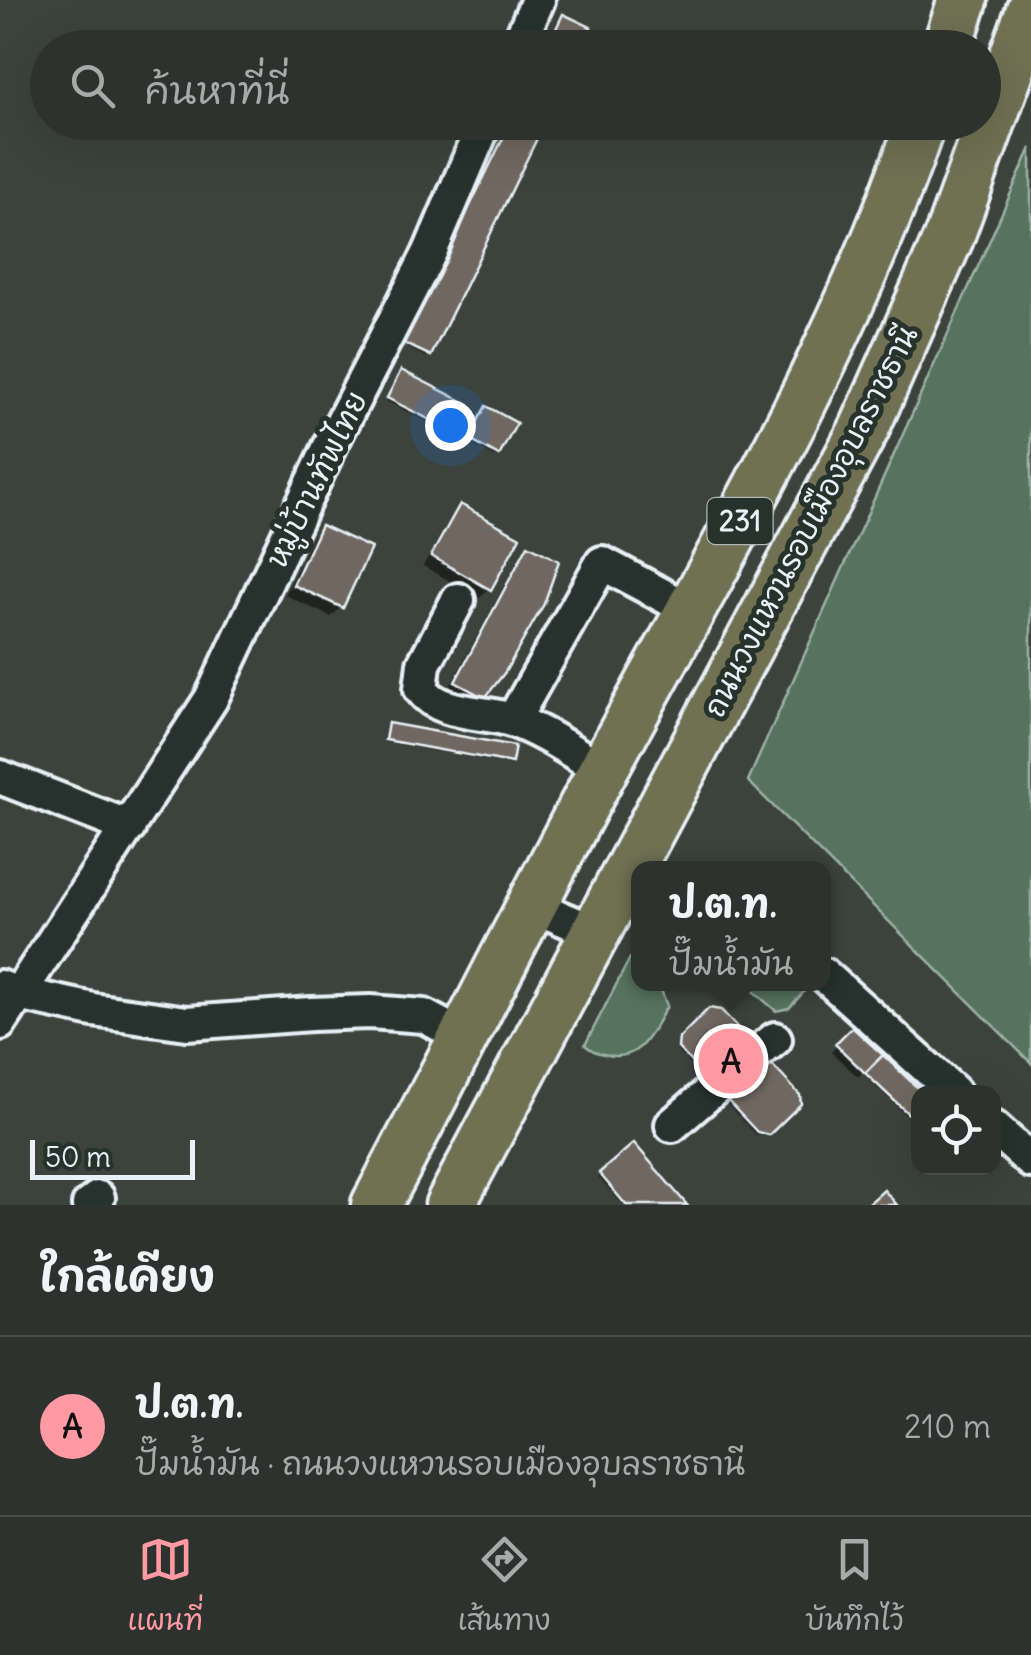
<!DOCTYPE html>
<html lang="th">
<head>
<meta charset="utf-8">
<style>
	:root { --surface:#2d322e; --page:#393e3a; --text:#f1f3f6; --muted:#a7aaaa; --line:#484d4a; --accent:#ff9aa2 }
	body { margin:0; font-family:Delius,"Playpen Sans Thai",sans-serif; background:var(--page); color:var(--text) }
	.controls { position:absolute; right:30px; bottom:30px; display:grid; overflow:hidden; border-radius:20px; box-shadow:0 10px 40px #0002 }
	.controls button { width:90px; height:90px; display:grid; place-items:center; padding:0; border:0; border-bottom:2px solid var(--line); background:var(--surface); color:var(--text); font:50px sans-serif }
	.scale { position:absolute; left:30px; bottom:25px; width:165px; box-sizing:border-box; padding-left:10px; border:5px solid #e8f1f8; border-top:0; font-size:28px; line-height:35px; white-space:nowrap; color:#e8f1f8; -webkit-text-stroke:8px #26332d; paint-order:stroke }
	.you { position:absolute; left:450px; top:425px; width:35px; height:35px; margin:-25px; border:8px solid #fff; border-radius:50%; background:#1a73e8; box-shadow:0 0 0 15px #1a73e833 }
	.badge { display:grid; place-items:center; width:65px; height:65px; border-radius:50%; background:var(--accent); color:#111; font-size:32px; font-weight:700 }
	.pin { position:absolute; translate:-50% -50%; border:5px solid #fff; box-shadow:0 2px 10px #0006 }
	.popup { position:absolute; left:631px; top:861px; width:200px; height:130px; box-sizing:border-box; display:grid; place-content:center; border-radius:20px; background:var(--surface); filter:drop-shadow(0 2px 8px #0005); font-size:32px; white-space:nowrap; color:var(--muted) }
	.popup b { font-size:38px; color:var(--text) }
	.popup::after { content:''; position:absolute; left:50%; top:100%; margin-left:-20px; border:20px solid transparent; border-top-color:var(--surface) }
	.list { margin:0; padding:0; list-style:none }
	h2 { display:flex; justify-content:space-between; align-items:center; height:130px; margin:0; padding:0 40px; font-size:42px }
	h2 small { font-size:32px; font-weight:400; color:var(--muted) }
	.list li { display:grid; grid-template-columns:65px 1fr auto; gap:30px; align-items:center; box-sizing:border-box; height:180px; padding:0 40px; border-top:2px solid var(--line) }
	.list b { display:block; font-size:38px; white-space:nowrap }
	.list p { margin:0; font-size:32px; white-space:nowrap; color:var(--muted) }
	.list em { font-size:32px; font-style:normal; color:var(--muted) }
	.icon { flex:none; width:55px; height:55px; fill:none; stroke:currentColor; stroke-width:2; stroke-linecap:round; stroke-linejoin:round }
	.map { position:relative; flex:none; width:1031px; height:1205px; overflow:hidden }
	.search { position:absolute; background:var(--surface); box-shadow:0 10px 40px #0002; left:30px; right:30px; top:30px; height:110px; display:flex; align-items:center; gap:25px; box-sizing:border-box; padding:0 35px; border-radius:55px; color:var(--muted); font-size:38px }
	.sheet { height:310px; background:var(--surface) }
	nav { display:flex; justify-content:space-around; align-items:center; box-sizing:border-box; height:140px; border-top:2px solid var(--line); background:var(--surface); font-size:28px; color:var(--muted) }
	nav a { display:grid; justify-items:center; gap:5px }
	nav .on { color:var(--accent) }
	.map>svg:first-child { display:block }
</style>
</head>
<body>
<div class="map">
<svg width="1031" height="1205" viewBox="0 0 1031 1205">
	<rect width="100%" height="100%" fill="#3c433d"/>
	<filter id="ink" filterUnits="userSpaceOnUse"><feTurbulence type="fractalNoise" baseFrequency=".01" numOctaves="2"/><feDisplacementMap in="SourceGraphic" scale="20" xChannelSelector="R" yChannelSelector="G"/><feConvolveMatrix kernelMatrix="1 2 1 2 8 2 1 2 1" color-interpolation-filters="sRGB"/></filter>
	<g filter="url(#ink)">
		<path fill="#54735d" stroke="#9eb2aa" stroke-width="2.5" d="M1031,148v915l-283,-282z
			M630,958l8,1v25h21l8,22c-15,25 -26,56 -59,49 -10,-2 -15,-3 -23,-10z
			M745,984h66l-22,24 -13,3z"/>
		<path fill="#0007" d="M511,122l-83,232 -2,3 -24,-12z
			M400,375l52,55 -2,3 -64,-32z
			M484,412l13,42 -2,3 -27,-15z
			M461,507l28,81 -9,10 -57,-32 28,-49z
			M322,528l46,21 -27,58 -10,10 -46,-22 27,-58z
			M529,548l-46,148 -10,10 -26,-14 72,-134z
			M389,726l121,36 -3,2 -123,-22z
			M709,1011l89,92 -33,33 -10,-2 -78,-83v-8z
			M852,1030l66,63v34l-56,-54 -4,4 -27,-25z
			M634,1147l50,58h-61l-25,-28z"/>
		<path fill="#706761" stroke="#e8f1f8" stroke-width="2.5" d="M563,14l28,13 -10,21h-34z
			M511,122h34l-114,234 -28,-13z
			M401,370l67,34 -14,28 -67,-34z
			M486,406l31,17 -18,33 -31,-17z
			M460,504l60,33 -29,53 -60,-34z
			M321,525l50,23 -28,60 -50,-23z
			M528,545l31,16 -15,43 -39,68 -20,26 -30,-16z
			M388,723l127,23 -3,17 -127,-23z
			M709,1008l12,2 79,85 1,9 -32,31 -12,-3 -79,-84 1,-10z
			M852,1027l31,28 -18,18 -30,-29z
			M883,1055l39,37h-4v31l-53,-50z
			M634,1143l53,62h-61l-27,-32z
			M884,1190l13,15h-30z"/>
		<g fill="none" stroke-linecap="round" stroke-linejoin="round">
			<path stroke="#565d59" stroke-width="32" stroke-dasharray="32 16" stroke-linecap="butt" d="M715,1088l45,-37"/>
			<defs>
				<path id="minor" d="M517,48l21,-48
					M458,600l-34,64 -3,25c21,28 63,21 93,32 31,11 61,33 89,49
					M513,720l89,-157 90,48
					M0,777l129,50
					M533,906l61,26
					M824,975l130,117
					M0,987l19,7 74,16 94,13 124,-9 59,-2 54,4 41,22
					M0,1023l211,-324 122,-259 97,-188 55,-130
					M760,1051l15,-12
					M672,1125l43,-37
					M994,1128l37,33
					M89,1205l9,-7"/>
				<path id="highway" d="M947,48l16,-48
					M376,1205c77,-145 150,-292 228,-437 114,-211 240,-417 317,-646
					M450,1205l414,-776 85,-192 82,-227"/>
			</defs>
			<use href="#minor" stroke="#e8f1f8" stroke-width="40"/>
			<use href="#highway" stroke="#e8f1f8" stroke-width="55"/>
			<use href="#minor" stroke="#26332d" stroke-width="32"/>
			<use href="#highway" stroke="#706f52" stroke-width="48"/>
		</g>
	</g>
	<g text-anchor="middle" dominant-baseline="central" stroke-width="10" stroke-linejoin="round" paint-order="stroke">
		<rect fill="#26332d" stroke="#aeb8bb" stroke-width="2.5" x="707.5" y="498" width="65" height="46" rx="8"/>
		<g font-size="28" font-weight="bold" fill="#e8f1f8">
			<text x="740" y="521">231</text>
		</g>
		<g font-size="30" fill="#e8f1f8" stroke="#26332d">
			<text transform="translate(316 479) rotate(-64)">หมู่บ้านทัพไทย</text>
			<text transform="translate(810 521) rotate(-63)">ถนนวงแหวนรอบเมืองอุบลราชธานี</text>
		</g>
	</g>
</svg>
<div class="controls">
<button><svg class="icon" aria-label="locate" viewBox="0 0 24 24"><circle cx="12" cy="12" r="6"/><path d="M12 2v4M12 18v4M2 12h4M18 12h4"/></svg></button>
</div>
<div class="scale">50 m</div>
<div class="you"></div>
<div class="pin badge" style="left:731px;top:1061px">A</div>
<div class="popup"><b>ป.ต.ท.</b>ปั๊มน้ำมัน</div>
<div class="search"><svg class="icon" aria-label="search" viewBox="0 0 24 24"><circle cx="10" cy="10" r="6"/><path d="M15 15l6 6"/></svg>ค้นหาที่นี่</div>
</div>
<section class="sheet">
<h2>ใกล้เคียง<small></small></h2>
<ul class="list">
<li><span class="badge">A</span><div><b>ป.ต.ท.</b><p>ปั๊มน้ำมัน · ถนนวงแหวนรอบเมืองอุบลราชธานี</p></div><em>210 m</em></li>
</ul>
</section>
<nav>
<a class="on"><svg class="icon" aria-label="map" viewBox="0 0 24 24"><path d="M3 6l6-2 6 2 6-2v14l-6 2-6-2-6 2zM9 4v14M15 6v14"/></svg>แผนที่</a>
<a><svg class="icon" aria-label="directions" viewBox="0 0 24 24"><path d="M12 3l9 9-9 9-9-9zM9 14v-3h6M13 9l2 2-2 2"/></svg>เส้นทาง</a>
<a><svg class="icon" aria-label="saved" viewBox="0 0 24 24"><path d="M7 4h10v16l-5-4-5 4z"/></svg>บันทึกไว้</a>
</nav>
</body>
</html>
